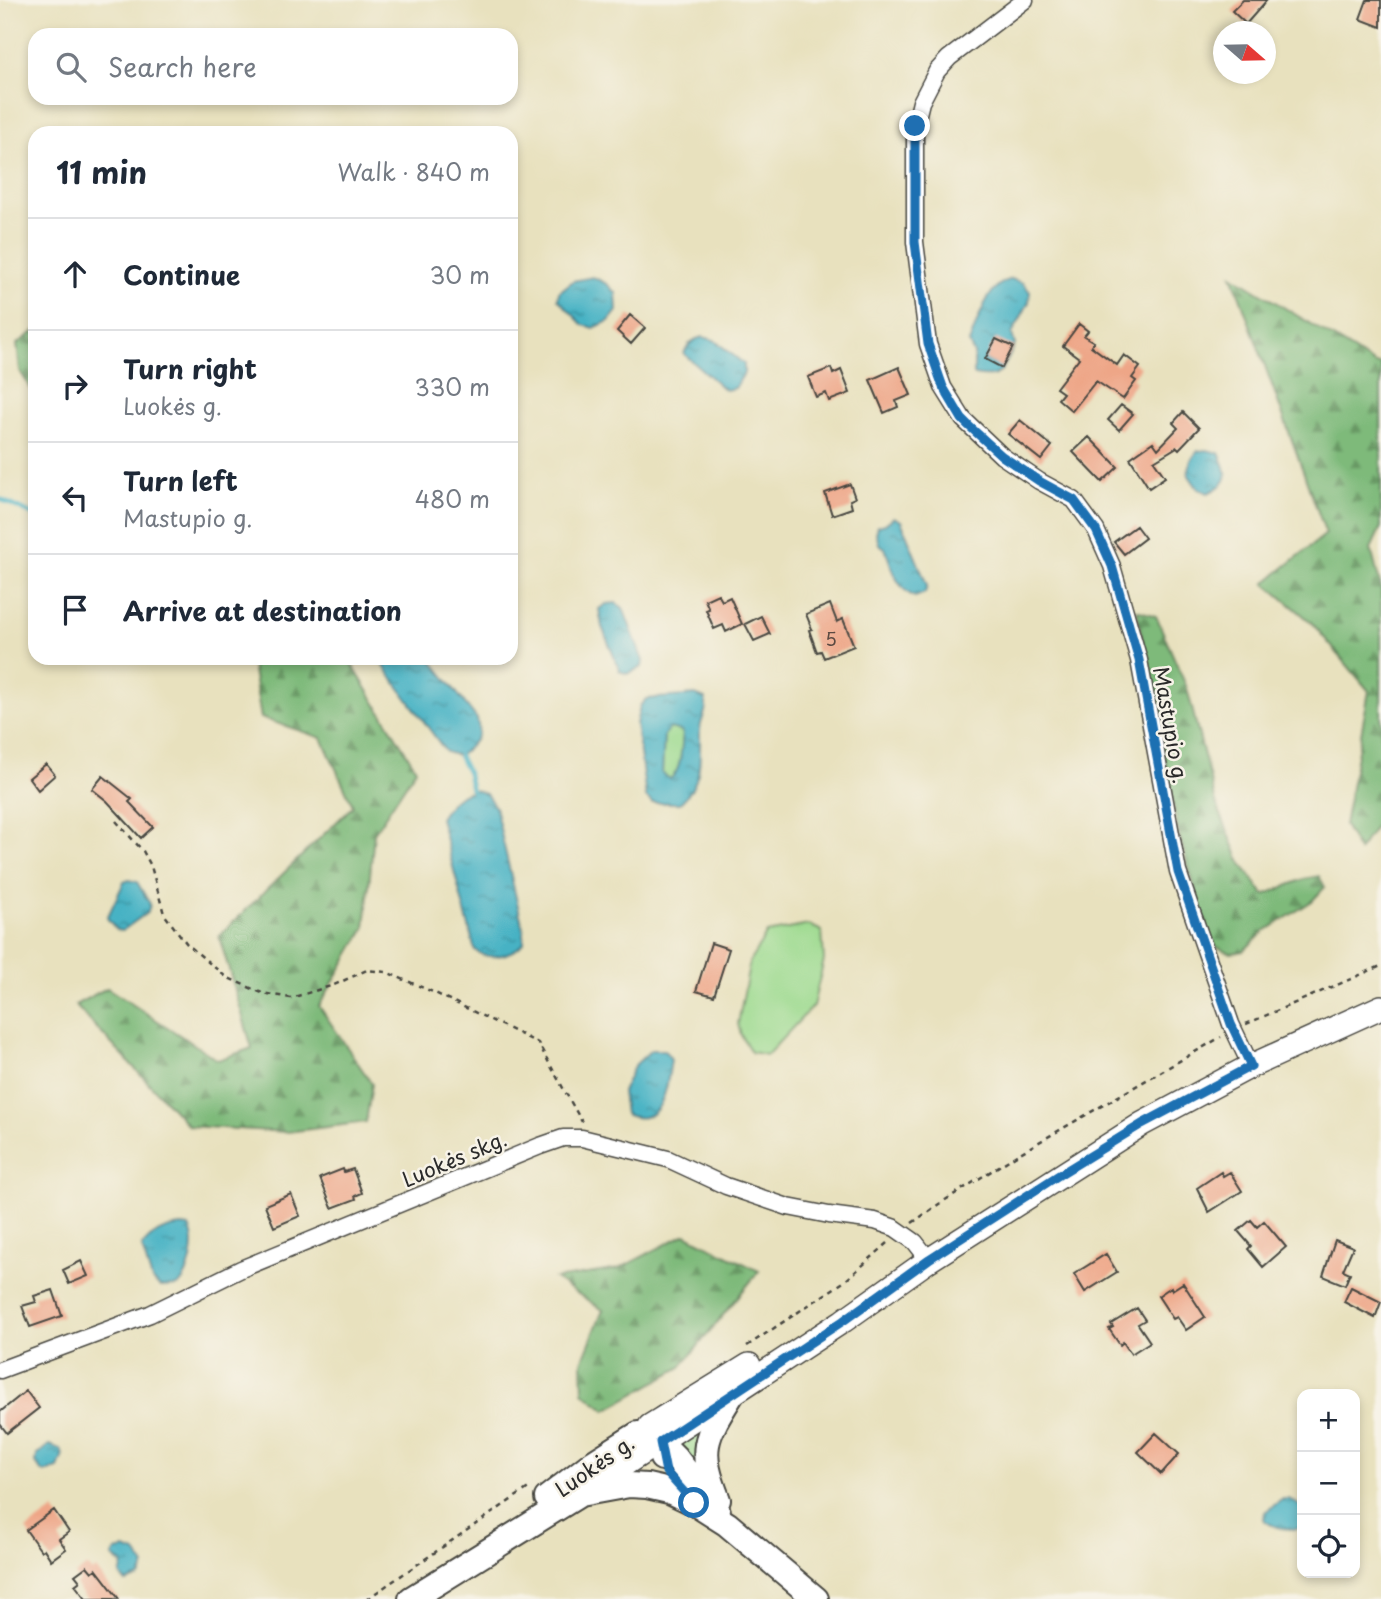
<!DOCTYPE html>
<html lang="en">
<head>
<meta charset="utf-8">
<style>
	:root { --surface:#fff; --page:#f2f2f3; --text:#1f2937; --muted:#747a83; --line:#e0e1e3 }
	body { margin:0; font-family:"Playpen Sans",sans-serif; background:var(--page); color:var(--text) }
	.controls { position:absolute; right:21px; bottom:21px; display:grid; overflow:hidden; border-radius:14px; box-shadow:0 4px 10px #0003 }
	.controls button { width:63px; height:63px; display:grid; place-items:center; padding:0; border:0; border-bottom:2px solid var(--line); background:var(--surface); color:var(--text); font:35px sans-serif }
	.compass { position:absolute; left:1213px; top:21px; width:63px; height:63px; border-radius:50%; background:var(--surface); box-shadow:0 4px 10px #0003; rotate:110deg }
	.stop { position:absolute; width:21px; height:21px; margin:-16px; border:5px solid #1f6fb2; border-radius:50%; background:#fff }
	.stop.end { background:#1f6fb2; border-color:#fff; box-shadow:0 2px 7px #0008 }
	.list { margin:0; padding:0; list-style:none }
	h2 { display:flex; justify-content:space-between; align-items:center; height:91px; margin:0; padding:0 28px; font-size:30px }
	h2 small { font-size:23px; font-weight:400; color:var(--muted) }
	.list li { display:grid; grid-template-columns:46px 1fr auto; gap:21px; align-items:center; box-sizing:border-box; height:112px; padding:0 28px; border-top:2px solid var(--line) }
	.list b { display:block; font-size:26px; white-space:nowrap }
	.list p { margin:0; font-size:23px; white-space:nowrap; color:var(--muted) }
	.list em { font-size:23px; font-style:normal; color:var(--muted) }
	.icon { flex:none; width:38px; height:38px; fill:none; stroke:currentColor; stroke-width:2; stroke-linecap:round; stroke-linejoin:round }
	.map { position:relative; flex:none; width:1381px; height:1599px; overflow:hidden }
	.search { position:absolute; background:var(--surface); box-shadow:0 4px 10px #0003; left:28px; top:28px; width:490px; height:77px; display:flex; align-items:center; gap:18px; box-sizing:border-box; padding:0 24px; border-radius:21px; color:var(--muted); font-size:26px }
	.panel { position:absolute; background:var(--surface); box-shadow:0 4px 10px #0003; left:28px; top:126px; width:490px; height:539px; border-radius:21px }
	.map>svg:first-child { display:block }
</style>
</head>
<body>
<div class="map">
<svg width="1381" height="1599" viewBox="0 0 1381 1599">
	<defs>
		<pattern id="forest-firs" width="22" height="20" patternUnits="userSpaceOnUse" patternTransform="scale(1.75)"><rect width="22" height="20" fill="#7eba7a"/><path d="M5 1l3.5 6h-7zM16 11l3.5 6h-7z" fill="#679764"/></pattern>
		<pattern id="water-ripples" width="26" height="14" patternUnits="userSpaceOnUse" patternTransform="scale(1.75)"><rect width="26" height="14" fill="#46b2c4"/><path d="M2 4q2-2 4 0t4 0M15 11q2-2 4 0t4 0" fill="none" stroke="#3b919f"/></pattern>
	</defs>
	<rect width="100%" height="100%" fill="#f7f3e8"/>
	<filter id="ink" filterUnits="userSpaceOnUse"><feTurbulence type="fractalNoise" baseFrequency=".0143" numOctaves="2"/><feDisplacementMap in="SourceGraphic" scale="14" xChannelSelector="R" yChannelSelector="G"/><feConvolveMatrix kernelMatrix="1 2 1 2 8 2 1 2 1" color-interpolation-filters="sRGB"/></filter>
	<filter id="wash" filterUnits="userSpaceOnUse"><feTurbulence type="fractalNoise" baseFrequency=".00686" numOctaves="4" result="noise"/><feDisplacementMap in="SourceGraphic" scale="28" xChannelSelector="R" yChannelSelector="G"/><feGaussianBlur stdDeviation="1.57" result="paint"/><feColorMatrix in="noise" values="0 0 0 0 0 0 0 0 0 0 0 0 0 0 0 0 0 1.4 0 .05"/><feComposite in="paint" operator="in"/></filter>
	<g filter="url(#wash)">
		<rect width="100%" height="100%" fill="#e8e1be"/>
		<path fill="#9dda8f" stroke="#64825d" stroke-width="2" d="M670,728l12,3 1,4c-2,14 -1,36 -13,44l-8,-5 2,-39z
			M809,925l13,6 2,29 -11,46 -46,49 -16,-3 -10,-17 -3,-11 12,-63 17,-28z
			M708,1420l-10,48 -27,-25z"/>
		<path fill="url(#forest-firs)" stroke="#547252" stroke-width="2" d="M1232,275l143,89h6v163l-10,22 10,39v231l-23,32 -14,-26 25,-134 -57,-68 -47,-40 61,-49z
			M35,331v64l-15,-24 -3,-27z
			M1137,610l19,6 31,72 29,115 24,58 24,34 40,-16 15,-3 6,11 -13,14 -48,31 -21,19 -12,2 -19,-8 -33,-110z
			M251,658h97l68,111 -42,64 -9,95 -46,78 53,78 -6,38 -79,10 -98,-6 -114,-121 32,-17 111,72 34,-12 -33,-112 134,-130 -31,-68 -61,-20z
			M685,1234l74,37 -78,96 -75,43 -23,-18 -1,-30 21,-52 -48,-31 64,-10z"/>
		<path fill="url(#water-ripples)" stroke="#386e78" stroke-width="2" fill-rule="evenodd" d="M593,277l14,7 9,9 1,18 -8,10 -15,7 -11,-3 -25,-26 1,-7 14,-11z
			M1011,279l12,4 7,9 -1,10 -17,32 3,11c-13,23 -11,36 -41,30v-21l-5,-11c9,-21 17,-58 42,-64z
			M703,337l11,3 30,24v9l-9,15 -10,2 -41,-36c3,-10 9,-15 19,-17z
			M1207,450l12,3c10,22 13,29 -11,40l-10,-4 -10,-15 3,-14 7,-9z
			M894,517l7,4 26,64 -2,8 -10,4c-19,-9 -23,-30 -30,-49l-6,-4 -3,-11 2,-7 7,-2z
			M616,603l7,5 20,53 -1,6 -15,7 -7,-3 -18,-44 -3,-18 7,-5z
			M378,658h52l47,61c5,19 -4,25 -18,37l-13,-4z
			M695,695l10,4c4,12 -5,20 -5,32 0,29 3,51 -20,72h-28l-6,-6 -10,-73 4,-18 6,-7zM670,728l12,3 1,4c-2,14 -1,36 -13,44l-8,-6 2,-38z
			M475,790l11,4 9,13 29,125v11c-13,12 -35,19 -49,7l-35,-132c10,-16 17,-24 35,-28z
			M129,880l8,2 13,22 -2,8 -26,19 -5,-1 -10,-12 17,-36z
			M651,1050h13l7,9c-4,28 -8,71 -46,55l-3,-22 12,-26z
			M182,1226l7,1c9,16 1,47 -11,59l-18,1 -8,-7 -10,-32c7,-14 25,-21 40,-22z
			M49,1445l11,4 3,6 -5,13 -11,4h-5l-6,-9 1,-8z
			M1283,1499h6l13,8v21c-13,2 -27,1 -38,-8l1,-8z
			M125,1549l11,4 9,13 -5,11 -14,5 -6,-7 3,-10 -10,-9 3,-5z"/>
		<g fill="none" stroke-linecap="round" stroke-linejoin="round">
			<path stroke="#46b2c4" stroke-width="4.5" d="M0,499l35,17
				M459,756l9,18 4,17"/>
		</g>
		<g id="blocks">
			<path fill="#eea687" d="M1243,0h24l-21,24 -14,-13z
				M1367,0h14v27l-21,-8z
				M630,315l15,13 -14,16 -14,-13z
				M1079,324l9,7 -4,5 10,6 -3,4 26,19 7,-10 16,12 -8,11 4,3 -13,18 -27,-18 -24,30 -14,-12 5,-6 -7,-5 23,-30 -16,-12z
				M996,339l17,8 -11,21 -17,-9z
				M899,367l12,28 -15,6 2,6 -14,6 -14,-33z
				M831,368l2,6 8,-4 9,23 -21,8 -3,-8 -10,4 -8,-20z
				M1121,405l12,9 -14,16 -11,-10z
				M1183,412l16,16 -20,21 -2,-2 -23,14 11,16 -16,11 -19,-30 23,-16 5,7 20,-21 -5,-5z
				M1020,420l32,26 -11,14 -33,-26z
				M1089,437l29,30 -16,15 -29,-30z
				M850,484l5,14 -5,2 2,8 -20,7 -7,-22z
				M1136,526l9,12 -21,16 -10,-12z
				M718,594l4,7 8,-4 12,27 -16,8 -3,-7 -9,4 -8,-19 3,-1 -4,-9z
				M830,604l7,18 6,-3 11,27 -30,12 -3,-7 -4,1 -8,-22 3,-1 -6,-15z
				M761,616l9,18 -16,7 -9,-17z
				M46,764l9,11 -17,15 -9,-12z
				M103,776l29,23 -3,3 24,25 -12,11 -34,-37 -15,-12z
				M711,943l18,6 -15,47 -18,-5z
				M343,1169l1,3 9,-3 9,24 -7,3 1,3 -24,9 -12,-30z
				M1221,1172l2,4 7,-4 12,19 -33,21 -12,-24z
				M291,1194l9,22 -26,11 -9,-22z
				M1251,1220l6,7 7,-6 22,26 -23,20 -15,-18 3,-3 -13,-15z
				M1335,1240l18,7 -10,23 7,3 -5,12 -22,-9z
				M1106,1254l11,18 -32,20 -11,-18z
				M81,1261l7,15 -19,8 -6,-14z
				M1183,1283l22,34 -19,13 -9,-13 -4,2 -15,-23 13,-9 1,3z
				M1351,1287l30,15 -6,16 -31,-16z
				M53,1290l9,26 -32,11 -8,-21 14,-4 -2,-6z
				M1137,1308l8,12 -7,4 12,18 -19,12 -8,-12 -3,3 -11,-16 4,-2 -2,-3z
				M26,1391l13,17 -32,25 -7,-9v-12z
				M1156,1433l23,21 -18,20 -23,-22z
				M54,1510l15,22 -10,7 7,10 -15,11 -7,-11 -3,2 -15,-21z
				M87,1566l5,6 4,-3 23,30h-33l-11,-14 5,-4 -5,-6z"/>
		</g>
	</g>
	<g filter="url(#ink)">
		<use href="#blocks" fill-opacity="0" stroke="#474641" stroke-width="2"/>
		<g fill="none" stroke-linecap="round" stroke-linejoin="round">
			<defs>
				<path id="minor" d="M1025,0l-76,58 -12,13 -16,31 -6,24v116l13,102 15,43 20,32 39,37 37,25 35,19 22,30 16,36 27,94 39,212 53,152 20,42
					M0,1370l150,-56 91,-45 299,-123 23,-8h19l86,21 58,27 62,21 41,8 46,6 20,7 20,14 14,18"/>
				<path id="secondary" d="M650,1426l99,-61
					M581,1493l262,-172 86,-61 213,-136 109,-58 130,-59"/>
				<path id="primary" d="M662,1458l-2,-16 5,-24
					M547,1498l44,-34 47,-30 22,8 15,15 43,55
					M718,1500c-20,-51 -14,-61 14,-106
					M411,1599l169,-105 49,-9 18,1 22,5 25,12 33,21 89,75"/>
			</defs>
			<use href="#minor" stroke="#474641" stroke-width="19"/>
			<use href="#secondary" stroke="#474641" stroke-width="26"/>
			<use href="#primary" stroke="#474641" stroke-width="28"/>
			<path stroke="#474641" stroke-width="2.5" stroke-dasharray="5 5" stroke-linecap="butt" d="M116,821l27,30 8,15 13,48 23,30 39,33 36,16 29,5 43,-13 33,-15 19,2 47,20 105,51 44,79
				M1246,1024l135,-58
				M912,1223l27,-19 76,-48 206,-119
				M747,1346l98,-65 43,-38
				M367,1599l163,-112"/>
			<use href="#minor" stroke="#fff" stroke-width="16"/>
			<use href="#secondary" stroke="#fff" stroke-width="23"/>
			<use href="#primary" stroke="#fff" stroke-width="24"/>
		</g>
	</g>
	<g fill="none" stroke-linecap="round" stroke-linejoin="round" filter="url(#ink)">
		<path stroke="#1f6fb2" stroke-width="9" d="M694,1503l-28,-31 -6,-30 183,-121 86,-62 130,-84 83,-51 109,-58 -20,-42 -53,-152 -39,-212 -27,-94 -16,-36 -22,-30 -35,-19 -37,-25 -33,-30 -7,-7 -19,-32 -15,-43 -13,-102v-116"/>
	</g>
	<g text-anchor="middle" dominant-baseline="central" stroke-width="5" stroke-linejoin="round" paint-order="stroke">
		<g font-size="18" fill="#5c4a42">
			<text x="831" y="638">5</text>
		</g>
		<g font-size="21" fill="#2b2b2b" stroke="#f7f3e8">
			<text transform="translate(1172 725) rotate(80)">Mastupio g.</text>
			<text transform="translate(454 1158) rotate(-23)">Luokės skg.</text>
			<text transform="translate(594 1465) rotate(-35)">Luokės g.</text>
		</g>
	</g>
</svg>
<div class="controls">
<button>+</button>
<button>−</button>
<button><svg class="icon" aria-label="locate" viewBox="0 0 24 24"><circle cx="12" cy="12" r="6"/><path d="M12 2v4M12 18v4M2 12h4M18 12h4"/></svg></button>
</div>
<svg class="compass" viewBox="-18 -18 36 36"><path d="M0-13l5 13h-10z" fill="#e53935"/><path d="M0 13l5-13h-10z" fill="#747a83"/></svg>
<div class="stop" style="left:694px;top:1503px"></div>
<div class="stop end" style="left:915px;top:126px"></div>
<div class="search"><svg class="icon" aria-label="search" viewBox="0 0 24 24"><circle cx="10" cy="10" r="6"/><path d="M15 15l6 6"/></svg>Search here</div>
<section class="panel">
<h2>11 min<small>Walk · 840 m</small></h2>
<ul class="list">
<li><svg class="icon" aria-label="ahead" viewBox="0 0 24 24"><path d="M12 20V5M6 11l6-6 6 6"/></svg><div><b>Continue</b></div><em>30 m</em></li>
<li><svg class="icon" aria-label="right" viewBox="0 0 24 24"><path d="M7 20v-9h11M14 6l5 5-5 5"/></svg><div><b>Turn right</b><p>Luokės g.</p></div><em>330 m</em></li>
<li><svg class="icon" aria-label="left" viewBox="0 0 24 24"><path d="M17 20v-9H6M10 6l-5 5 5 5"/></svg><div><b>Turn left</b><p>Mastupio g.</p></div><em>480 m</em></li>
<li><svg class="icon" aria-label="arrive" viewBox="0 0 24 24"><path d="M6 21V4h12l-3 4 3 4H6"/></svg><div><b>Arrive at destination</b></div></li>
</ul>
</section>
</div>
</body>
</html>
